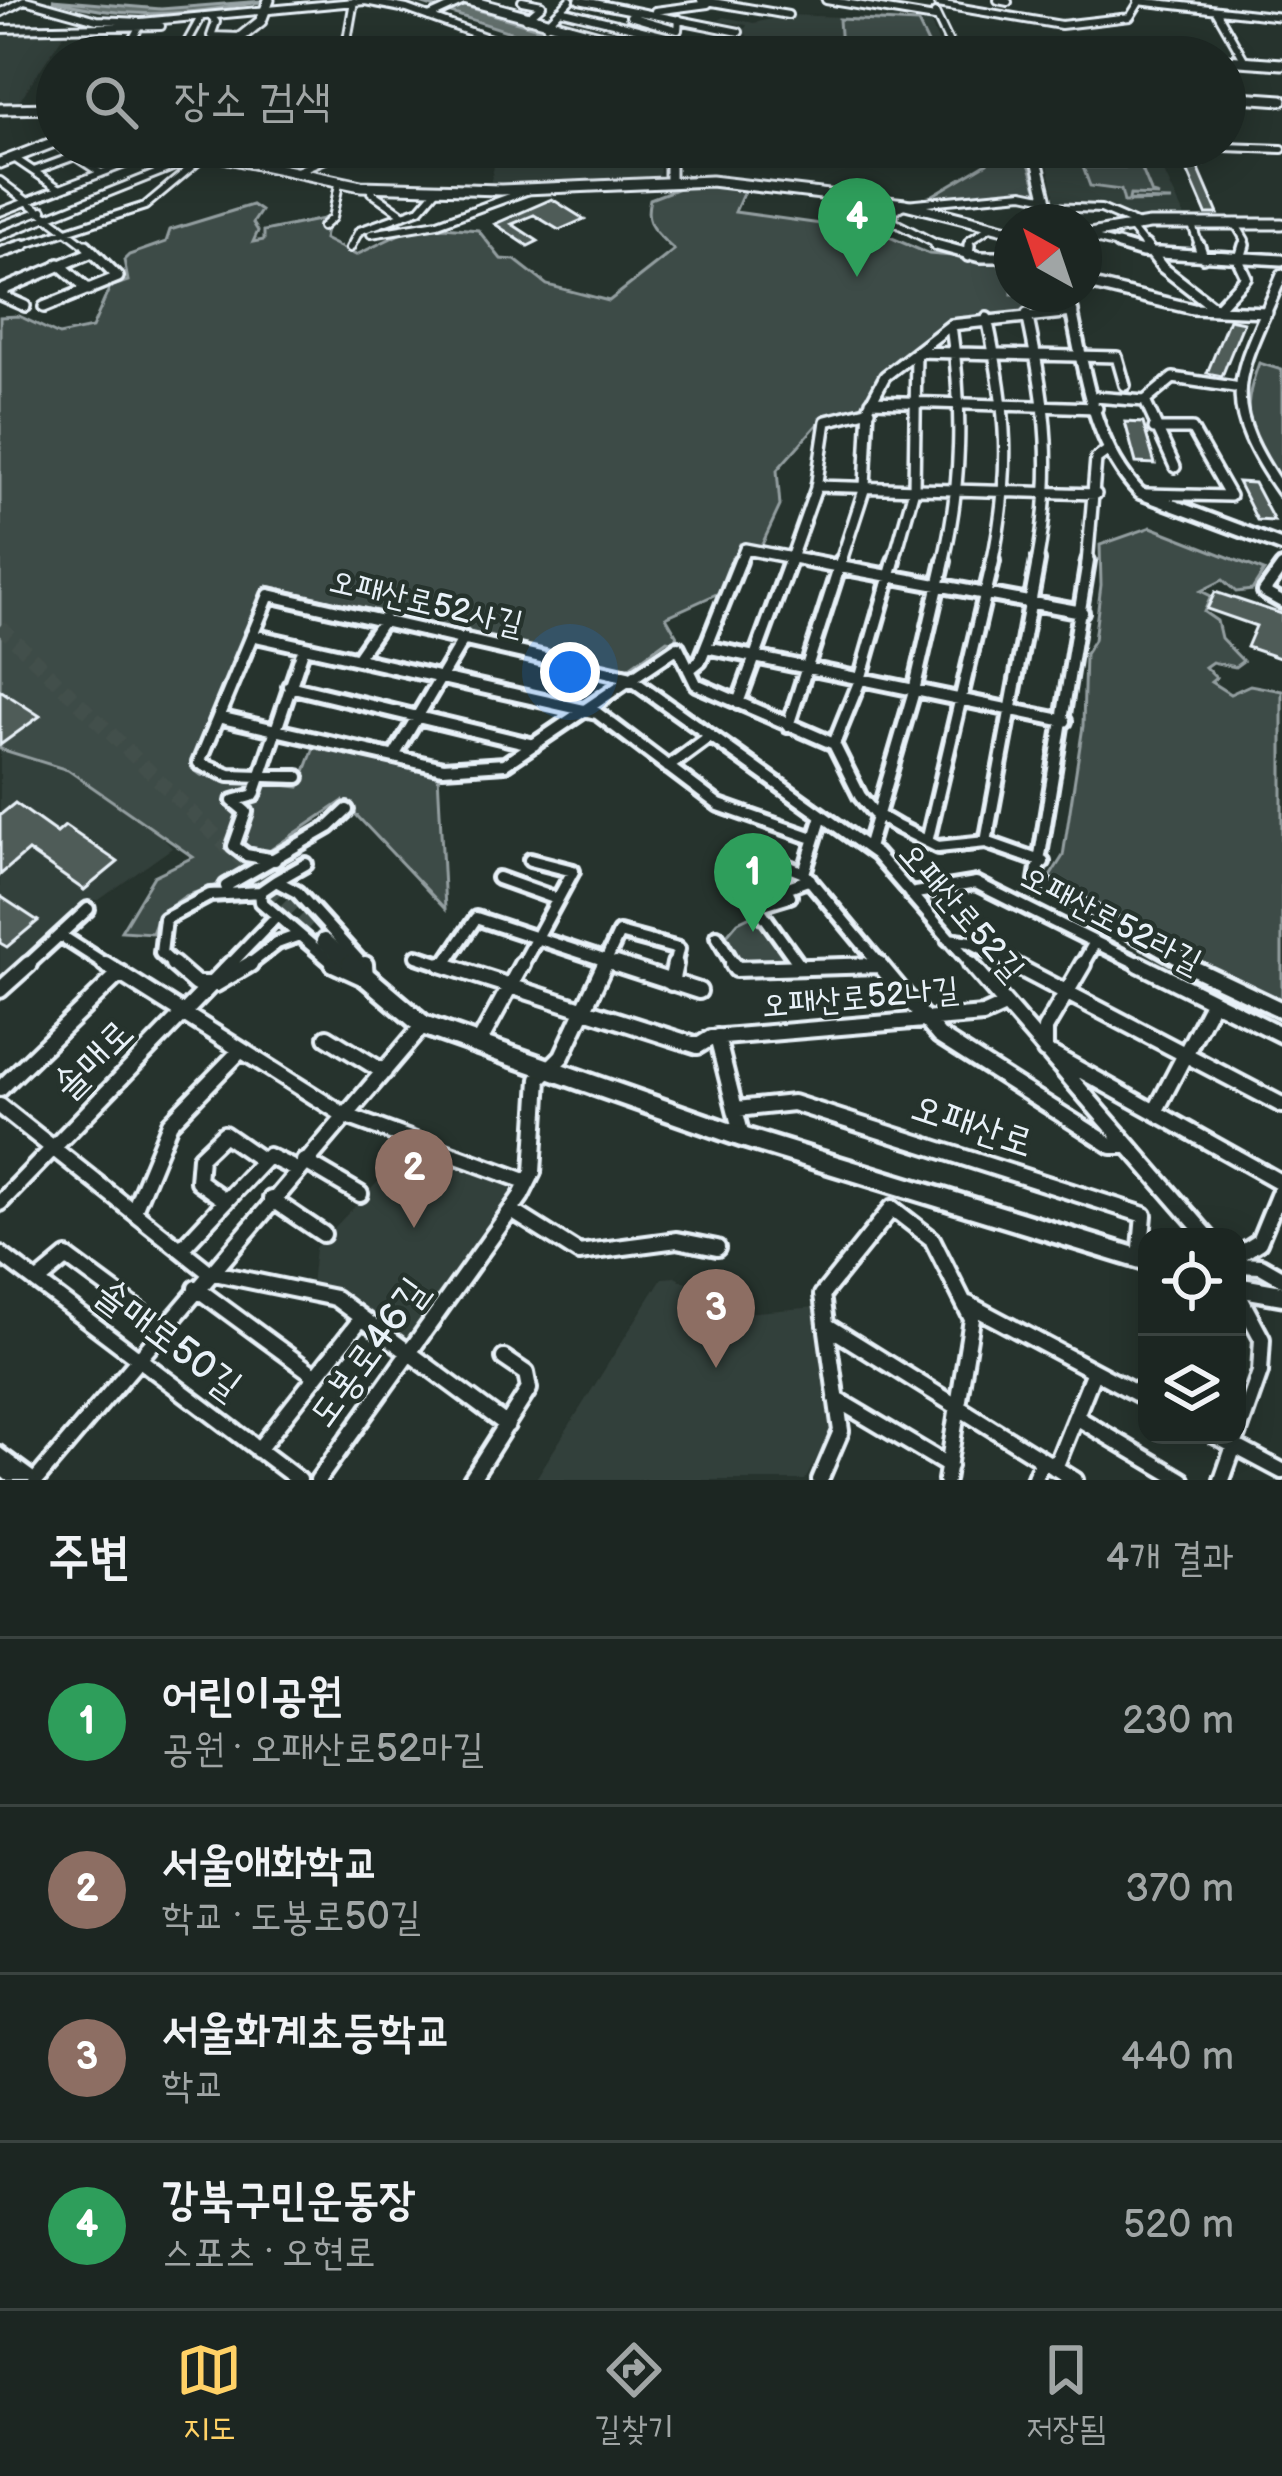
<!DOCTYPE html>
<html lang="ko">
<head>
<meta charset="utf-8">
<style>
	:root { --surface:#1c2622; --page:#252e2a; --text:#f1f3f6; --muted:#a0a5a5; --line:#3a4340; --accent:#ffd166 }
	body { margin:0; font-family:"Balsamiq Sans","Poor Story",sans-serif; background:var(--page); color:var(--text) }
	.controls { position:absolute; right:36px; bottom:36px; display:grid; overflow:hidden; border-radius:24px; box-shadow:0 6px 30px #0003 }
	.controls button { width:108px; height:108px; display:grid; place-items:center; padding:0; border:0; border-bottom:3px solid var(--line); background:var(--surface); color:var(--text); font:60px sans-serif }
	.compass { position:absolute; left:994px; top:204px; width:108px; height:108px; border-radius:50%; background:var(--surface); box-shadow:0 6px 30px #0003; rotate:320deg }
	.you { position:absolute; left:570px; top:672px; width:42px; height:42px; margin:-30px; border:9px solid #fff; border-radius:50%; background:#1a73e8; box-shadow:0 0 0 18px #1a73e833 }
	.badge { display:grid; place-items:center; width:78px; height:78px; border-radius:50%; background:var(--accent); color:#fff; font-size:39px; font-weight:700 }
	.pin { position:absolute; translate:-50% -99px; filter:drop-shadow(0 3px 6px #0008) }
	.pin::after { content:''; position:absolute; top:63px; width:42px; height:36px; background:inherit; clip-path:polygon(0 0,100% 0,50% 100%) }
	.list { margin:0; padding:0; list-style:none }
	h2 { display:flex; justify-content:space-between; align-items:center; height:156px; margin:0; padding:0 48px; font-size:51px }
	h2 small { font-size:39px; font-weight:400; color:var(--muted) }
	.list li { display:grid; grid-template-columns:78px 1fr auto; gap:36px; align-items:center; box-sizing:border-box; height:168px; padding:0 48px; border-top:3px solid var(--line) }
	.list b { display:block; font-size:45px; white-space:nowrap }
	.list p { margin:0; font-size:39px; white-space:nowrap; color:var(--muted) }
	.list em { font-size:39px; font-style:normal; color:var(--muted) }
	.icon { flex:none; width:66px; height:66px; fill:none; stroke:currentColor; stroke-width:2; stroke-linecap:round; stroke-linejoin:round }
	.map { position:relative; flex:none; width:1282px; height:1480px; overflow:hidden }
	.search { position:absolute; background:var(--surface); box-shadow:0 6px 30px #0003; left:36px; right:36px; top:36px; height:132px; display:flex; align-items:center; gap:30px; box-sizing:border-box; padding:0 42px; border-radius:66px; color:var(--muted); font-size:45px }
	.sheet { height:828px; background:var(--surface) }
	nav { display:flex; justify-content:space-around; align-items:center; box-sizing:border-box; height:168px; border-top:3px solid var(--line); background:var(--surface); font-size:33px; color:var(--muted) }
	nav a { display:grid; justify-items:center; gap:6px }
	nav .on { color:var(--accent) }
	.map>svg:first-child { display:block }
</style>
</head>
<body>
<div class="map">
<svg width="1282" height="1480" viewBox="0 0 1282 1480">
	<rect width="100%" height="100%" fill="#26332d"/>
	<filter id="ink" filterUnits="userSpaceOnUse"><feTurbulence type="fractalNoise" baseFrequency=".00833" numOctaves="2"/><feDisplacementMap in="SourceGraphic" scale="24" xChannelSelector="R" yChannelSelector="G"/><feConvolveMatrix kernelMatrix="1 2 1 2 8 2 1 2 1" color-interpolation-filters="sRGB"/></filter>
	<g filter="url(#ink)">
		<path fill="#333f3a" d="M788,15l141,5 13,30h-180l-19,-18 4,-7 -29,-4 6,-4 30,6z
			M0,31h66l-48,72h-18z
			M498,147h164l-3,29 -169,9z
			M1046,155l111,2 30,65h-46l-45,-16 -40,-1z
			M0,685l48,28 124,135 -73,52h-12l-87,78z
			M411,1147l108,42 -110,156 -71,-55 -27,-5 4,-37z
			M675,1277l67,36 75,-6 20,115 -32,58h-270l127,-202z"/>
		<path fill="#3e4b47" stroke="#939ea0" stroke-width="3" d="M839,19l79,4 11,23 -88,3z
			M984,151h41l14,43 -116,7 64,-38z
			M1083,167h58l11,27 7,2 -29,-1 -1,5 43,1 -48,1 -3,-12 -31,-4z
			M728,184l16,7 -9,21 143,20 51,22 83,7v33h44l4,15 -110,11 -70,54 -17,32 -41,13 -45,51 3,36 -20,43 -20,-5 -17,47 -57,26 15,26 -14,-3 -40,29 -360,-83 -74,183 8,6 98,12 16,-42 123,29 7,135 -102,-108 -123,83 -35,12 -26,19 -7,18 -31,-2 33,-55 39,-19 -125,-87 -68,-21v-432l19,-1 40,19 33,-7 18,-41 18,-6 -4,-21 5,-5 37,-13 4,-12 82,-25 9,6 -8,12 5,8 -5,11 11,-2v-9l64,-13 -4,21 32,16 48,-23 40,-5 34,3 23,29 14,1 32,25 62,16 65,-51c-18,-18 -31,-24 -24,-51l37,-14z
			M1259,363l23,7v111c-33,-48 -44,-62 -23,-118z
			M1151,527l113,44 -12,19 -16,2 -13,-12 -22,11 10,5 -7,16 13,9 4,17 22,23 -8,6 -23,-5 -7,5 11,11 -5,4 19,12 20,-9 32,6v319l-236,-127 17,-27 20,-130 2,-72 9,-14 7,-55 -1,-40z
			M761,911l40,56 -64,2 -16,-27 17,-20z"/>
		<path fill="#636f6d" stroke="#98a3a5" stroke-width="3" d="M52,0l109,9 113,-9c-82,13 -140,23 -222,0z
			M411,0h34l152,46 92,11 -108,-2z"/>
		<path fill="#505c59" stroke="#e8f1f8" stroke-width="3" d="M1196,155l6,10h-5l21,49h-12l-21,-49h5l-4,-9z
			M552,199l32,20 -25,11 -25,-15 -22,9 26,17 -10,5 -33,-22z
			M1229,319l15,3 -16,39 -6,15 -15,-3z
			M1125,422l18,1 12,41 -19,-1z
			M1238,482l16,1 20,38 -17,-1z
			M1215,592l67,22v45l-35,-12 9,-21 -49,-17z
			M0,690l40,26 -40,29z
			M15,803l42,30 8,-7 53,36 -34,28 -56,-39 -28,24v-60z
			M0,896l38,25 -31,26 -7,-4z"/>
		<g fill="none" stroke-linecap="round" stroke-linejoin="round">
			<path stroke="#43504b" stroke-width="14" stroke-dasharray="14 8" stroke-linecap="butt" d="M0,626l324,315"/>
			<defs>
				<path id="street-far3" d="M25,0l72,20 44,2 224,-21 42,8 133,48
					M579,0l160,32
					M701,0l87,15
					M826,0l109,18
					M998,0l10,2
					M522,1l20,4 -16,14
					M1138,1l144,16
					M938,4l123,21 69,-8 10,-16
					M560,10l118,29
					M655,11l53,-7
					M1217,12l28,49
					M0,13l24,-13
					M935,13l21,44
					M630,16l48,14 1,-11
					M212,17l4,5 -5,14 31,1
					M429,17l37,-17
					M546,25l24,-25
					M0,29l161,-3
					M677,41l72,3
					M128,48h100
					M184,48l16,-29
					M123,57l15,-28
					M344,57l10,-56
					M61,147l40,26
					M818,147l332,5 47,-5
					M1224,147l58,2
					M14,158l46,31
					M34,171l41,-15
					M292,173l62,-26
					M0,181l89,67
					M373,187l-2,5 33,23
					M1049,207l52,2 37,16
					M0,212l169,-65
					M1235,223l10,17 -2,8
					M1192,225l8,23
					M0,226l43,-16
					M322,227l10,-9 7,-34
					M1130,227l17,21
					M371,234l67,-11 91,-33
					M0,236l180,-72 -8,-17
					M1084,236l45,12
					M14,248l131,-42 62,-52
					M350,248l9,-17 61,-22 18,-21
					M944,248l-52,-27 3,-11 10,-6 118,-11 24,5
					M969,248v-7l23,-15"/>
				<path id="street-far2" d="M936,245l44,12h32
					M1118,245l24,7 140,8
					M1145,245l17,22 54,42 30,-32 -7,-15 5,-17
					M1199,245l4,12
					M0,253l24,-8
					M968,256l1,-11
					M59,264l30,26
					M1282,275c-42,100 -68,120 0,217
					M1084,283l109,26 74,3
					M0,291l92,-39
					M0,295l25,11
					M44,307l74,-30 -32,-32
					M1027,314c20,92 27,157 10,250
					M987,318c20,94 25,151 5,246
					M916,352l201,5 8,28
					M1095,397l50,4 28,-23 61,9
					M871,401l226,7
					M1145,401l30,66
					M816,486l280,8
					M1145,494l85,2 -38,-67h-38
					M739,564l6,-15 79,15
					M789,564l27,-76 10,-67 44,-11
					M840,564l25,-77 4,-81 16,-30 66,-51 122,-13
					M893,564l21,-75 2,-137
					M943,564c19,-83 20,-155 8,-239
					M1087,564l9,-105 11,-8"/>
				<path id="street-far1" d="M808,561l274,51
					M1088,561l-52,319 156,87
					M1282,567l-18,25 18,10
					M252,635l345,78 122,92 94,33
					M706,647l359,74
					M357,658l27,-39
					M689,670l11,-9 40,-100
					M289,686l245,59
					M738,703l52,-142
					M218,717l225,51 62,-4 173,-117 18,37 138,60 26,52 14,17 24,14 40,20 48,-5 57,20
					M788,726l53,-165
					M834,744l26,-64 34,-119
					M394,756l70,-118
					M668,767l42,-31
					M298,777l-69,-2 -30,-12 70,-168 359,82 248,177 98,113
					M927,842l66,-281
					M986,842l52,-281
					M868,848l46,-157 30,-130
					M767,858l37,15
					M275,860l-29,-5 -12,-9 12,-34 -13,-11 21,-6 50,-148
					M804,873l78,94
					M804,873l18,-57
					M498,878l59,21
					M276,881l30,-17
					M228,892l-2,-6 103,-59 18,-17
					M910,894l66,-11 169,84
					M60,935l50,32
					M717,936l18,31
					M948,939l23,3 47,25
					M417,956l33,11
					M445,964l31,-46 149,49
					M25,967l63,-58
					M176,967l-15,-14 4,-34 45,-24 50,-3
					M228,967l48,-50
					M246,967l31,-24 22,-8
					M337,967l-76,-65 -1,-10 16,-11 21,11 68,75
					M521,967l52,-96 -43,-11
					M603,967l16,-34 59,16 -4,18
					M801,967l-44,-61 33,-10 -4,-8 24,-9
					M817,967l62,-2
					M1081,967l14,-25"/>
				<path id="street" d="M105,964l239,151 184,67
					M173,964l23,20h20l34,-20
					M333,964l33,15 -1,-15
					M441,964l257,82 13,-8 272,-23 22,-10
					M616,964l83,27
					M733,964l3,5 143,-4
					M879,964l60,72 173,110h17
					M971,964l237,273
					M1012,964l270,141
					M1139,964l143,71
					M1185,964l97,46
					M671,983l4,-19
					M0,990l29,-26
					M327,1037l57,35
					M717,1037l25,100
					M478,1045l44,-81
					M1045,1051v-22l38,-65
					M1053,1055l229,128
					M0,1089l120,-116
					M0,1106l209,166 126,26 172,127
					M737,1109l56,-6 351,112 -4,44
					M1155,1112l58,-111
					M304,1161l56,33
					M271,1199l52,35
					M226,1201l-28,-20 2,-24 24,-23 39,27
					M0,1203l231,-239
					M134,1210l36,-87 71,-73
					M512,1211l67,42 98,-13 40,8
					M181,1249l87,-93 29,14
					M0,1254l299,226
					M1237,1256l22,-14 23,-56
					M1237,1265l24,1 21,12
					M37,1282l30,-25 96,71
					M196,1288l120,88
					M968,1304l179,95
					M826,1325l249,155
					M836,1399l113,67
					M1076,1417l106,63
					M1214,1435l68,36
					M258,1450l103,-131
					M1055,1468l39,-97
					M36,1480l387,-455
					M318,1480l203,-284 12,-24 6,-93 23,-23 43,-92
					M471,1480l58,-91 -3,-16 -22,-15
					M820,1480l21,-49 -19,-136 70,-87 40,31 40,80 -26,161
					M1034,1480l8,-20
					M1222,1480l38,-108 2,-33 -25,-47"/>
				<path id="secondary-far3" d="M467,0l136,37 188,20
					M216,57l45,-36 8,-21
					M977,57l129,-5 88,5
					M1225,60l57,4
					M1225,96l57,4
					M0,109l57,-1
					M176,147l185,39 140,4 210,-9 194,23 107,27
					M670,147v33
					M1034,147l18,75
					M0,163l57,-22
					M1084,235l65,-11h133"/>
				<path id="secondary-far2" d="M1068,294c15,66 22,149 72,199l142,53"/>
				<path id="secondary-far1" d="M324,941l30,26"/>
				<path id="secondary" d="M351,964l72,61 319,112 405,124
					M1237,1287l45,8"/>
				<path id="primary" d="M0,1448l33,24 4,8h-31l-6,-5z"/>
			</defs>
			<use href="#street-far3" stroke="#e8f1f8" stroke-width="12"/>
			<use href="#street-far2" stroke="#e8f1f8" stroke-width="16"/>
			<use href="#street-far1" stroke="#e8f1f8" stroke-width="20"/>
			<use href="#street" stroke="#e8f1f8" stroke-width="22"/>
			<use href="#secondary-far3" stroke="#e8f1f8" stroke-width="15"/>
			<use href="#secondary-far2" stroke="#e8f1f8" stroke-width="18"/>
			<use href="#secondary-far1" stroke="#e8f1f8" stroke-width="22"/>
			<use href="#secondary" stroke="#e8f1f8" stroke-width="27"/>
			<use href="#primary" stroke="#e8f1f8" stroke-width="10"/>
			<use href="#street-far3" stroke="#26332d" stroke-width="6"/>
			<use href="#street-far2" stroke="#26332d" stroke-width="9"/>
			<use href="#street-far1" stroke="#26332d" stroke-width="10"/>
			<use href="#street" stroke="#26332d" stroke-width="14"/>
			<use href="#secondary-far3" stroke="#26332d" stroke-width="9"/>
			<use href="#secondary-far2" stroke="#26332d" stroke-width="10"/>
			<use href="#secondary-far1" stroke="#26332d" stroke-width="14"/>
			<use href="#secondary" stroke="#26332d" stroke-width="18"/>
			<use href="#primary" fill="#26332d" fill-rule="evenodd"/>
		</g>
	</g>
	<g text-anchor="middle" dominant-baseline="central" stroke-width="9" stroke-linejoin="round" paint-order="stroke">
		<g font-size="33" fill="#e8f1f8" stroke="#26332d">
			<text transform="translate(426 603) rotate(13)">오패산로52사길</text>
			<text transform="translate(961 912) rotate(49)">오패산로52길</text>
			<text transform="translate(1111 920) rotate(27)">오패산로52라길</text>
			<text transform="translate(860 998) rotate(-5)">오패산로52나길</text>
		</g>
		<g font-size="39" fill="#e8f1f8" stroke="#26332d">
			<text transform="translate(94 1060) rotate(-45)">솔매로</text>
			<text transform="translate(972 1126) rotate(18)">오패산로</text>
			<text transform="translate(168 1340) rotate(37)">솔매로50길</text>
			<text transform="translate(369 1353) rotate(-54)">도봉로46길</text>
		</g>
	</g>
</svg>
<div class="controls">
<button><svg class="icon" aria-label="locate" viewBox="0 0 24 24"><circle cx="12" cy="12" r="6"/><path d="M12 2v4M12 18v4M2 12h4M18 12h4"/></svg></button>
<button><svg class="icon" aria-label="layers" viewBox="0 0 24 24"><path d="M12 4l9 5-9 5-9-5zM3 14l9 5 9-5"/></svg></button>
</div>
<svg class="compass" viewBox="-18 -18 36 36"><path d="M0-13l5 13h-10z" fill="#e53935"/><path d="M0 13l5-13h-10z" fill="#a0a5a5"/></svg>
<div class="you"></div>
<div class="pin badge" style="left:753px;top:932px;background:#2e9e5b">1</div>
<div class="pin badge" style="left:414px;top:1228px;background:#8d6e63">2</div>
<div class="pin badge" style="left:716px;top:1368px;background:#8d6e63">3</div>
<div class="pin badge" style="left:857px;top:277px;background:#2e9e5b">4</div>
<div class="search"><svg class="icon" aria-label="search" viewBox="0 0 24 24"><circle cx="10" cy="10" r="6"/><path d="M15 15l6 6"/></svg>장소 검색</div>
</div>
<section class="sheet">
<h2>주변<small>4개 결과</small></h2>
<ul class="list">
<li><span class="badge" style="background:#2e9e5b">1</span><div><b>어린이공원</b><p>공원 · 오패산로52마길</p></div><em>230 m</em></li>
<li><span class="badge" style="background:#8d6e63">2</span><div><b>서울애화학교</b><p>학교 · 도봉로50길</p></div><em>370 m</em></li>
<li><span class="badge" style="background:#8d6e63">3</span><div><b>서울화계초등학교</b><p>학교</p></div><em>440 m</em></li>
<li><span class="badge" style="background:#2e9e5b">4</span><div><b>강북구민운동장</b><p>스포츠 · 오현로</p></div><em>520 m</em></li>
</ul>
</section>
<nav>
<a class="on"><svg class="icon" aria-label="map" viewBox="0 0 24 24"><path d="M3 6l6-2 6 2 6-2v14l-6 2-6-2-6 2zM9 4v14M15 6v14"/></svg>지도</a>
<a><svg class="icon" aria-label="directions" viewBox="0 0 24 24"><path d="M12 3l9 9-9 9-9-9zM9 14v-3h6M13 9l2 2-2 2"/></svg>길찾기</a>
<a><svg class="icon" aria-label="saved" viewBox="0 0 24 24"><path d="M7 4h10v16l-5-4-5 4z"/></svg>저장됨</a>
</nav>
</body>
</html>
